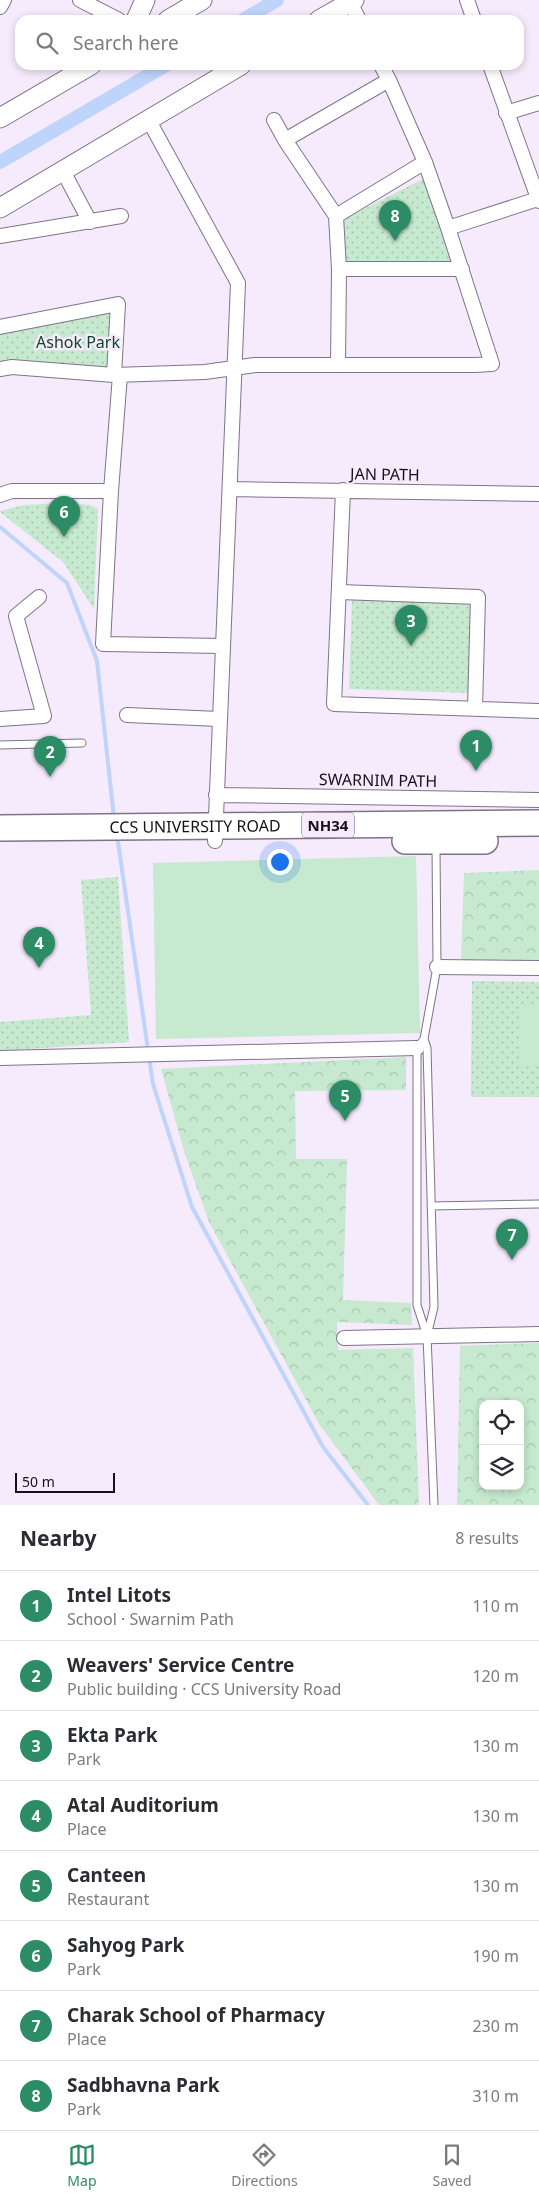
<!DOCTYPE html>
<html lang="en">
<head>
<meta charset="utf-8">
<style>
	:root { --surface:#fff; --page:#f2f2f3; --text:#2b2b33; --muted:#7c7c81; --line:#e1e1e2; --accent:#2c8c65 }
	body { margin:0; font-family:"Noto Sans",sans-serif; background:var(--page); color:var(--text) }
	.controls { position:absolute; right:15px; bottom:15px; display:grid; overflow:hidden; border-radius:10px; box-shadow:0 2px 8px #0003 }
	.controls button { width:45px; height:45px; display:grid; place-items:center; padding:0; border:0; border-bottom:1px solid var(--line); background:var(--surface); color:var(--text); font:25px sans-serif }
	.scale { position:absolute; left:15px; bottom:12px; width:100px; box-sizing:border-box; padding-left:5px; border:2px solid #161119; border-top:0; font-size:14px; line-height:18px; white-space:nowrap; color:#161119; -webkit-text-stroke:4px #f6eafd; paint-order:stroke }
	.you { position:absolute; left:279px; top:861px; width:18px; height:18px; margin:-12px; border:4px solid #fff; border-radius:50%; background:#1a73e8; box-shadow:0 0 0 8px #1a73e833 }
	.badge { display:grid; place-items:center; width:32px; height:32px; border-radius:50%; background:var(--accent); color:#fff; font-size:16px; font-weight:700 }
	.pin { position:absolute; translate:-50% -41px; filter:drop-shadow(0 1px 2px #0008) }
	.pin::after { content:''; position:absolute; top:26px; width:18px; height:15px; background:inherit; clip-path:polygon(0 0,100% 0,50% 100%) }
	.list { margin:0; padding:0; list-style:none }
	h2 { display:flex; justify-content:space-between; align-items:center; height:65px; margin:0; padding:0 20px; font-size:21px }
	h2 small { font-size:16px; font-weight:400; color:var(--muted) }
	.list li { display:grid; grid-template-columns:32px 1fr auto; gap:15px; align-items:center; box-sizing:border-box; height:70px; padding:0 20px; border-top:1px solid var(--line) }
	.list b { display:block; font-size:19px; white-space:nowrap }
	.list p { margin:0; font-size:16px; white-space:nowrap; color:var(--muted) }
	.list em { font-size:16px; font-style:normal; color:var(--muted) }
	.icon { flex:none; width:28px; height:28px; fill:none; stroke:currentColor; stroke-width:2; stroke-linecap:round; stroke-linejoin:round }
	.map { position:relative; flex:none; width:539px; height:1505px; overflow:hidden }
	.search { position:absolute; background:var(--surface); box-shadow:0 2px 8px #0003; left:15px; right:15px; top:15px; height:55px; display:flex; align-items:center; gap:12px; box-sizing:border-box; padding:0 18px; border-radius:15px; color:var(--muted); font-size:19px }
	.sheet { height:625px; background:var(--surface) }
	nav { display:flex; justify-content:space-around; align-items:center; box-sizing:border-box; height:70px; border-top:1px solid var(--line); background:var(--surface); font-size:14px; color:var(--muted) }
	nav a { display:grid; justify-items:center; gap:2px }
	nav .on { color:var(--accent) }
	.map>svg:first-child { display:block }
</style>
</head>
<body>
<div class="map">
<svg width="539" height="1505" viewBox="0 0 539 1505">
	<defs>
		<pattern id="grass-dots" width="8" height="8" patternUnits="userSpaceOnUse" patternTransform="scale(1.25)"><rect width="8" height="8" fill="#c6e9cf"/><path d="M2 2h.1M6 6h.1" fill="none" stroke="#a9c7b1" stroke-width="1.8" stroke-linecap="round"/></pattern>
		<pattern id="forest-crowns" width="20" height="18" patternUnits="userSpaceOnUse" patternTransform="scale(1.25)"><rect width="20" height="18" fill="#c6e9cf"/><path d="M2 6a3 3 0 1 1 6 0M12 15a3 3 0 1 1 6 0" fill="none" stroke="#a9c7b1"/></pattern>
	</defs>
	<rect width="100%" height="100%" fill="#f6eafd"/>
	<path fill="url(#grass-dots)" d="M423,179l31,83 -109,2 -1,-45z
		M111,306l-5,69 -106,-6v-42z
		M60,503l30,2 8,4 -4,100 -31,-47 -63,-50v-1l24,-6z
		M352,600l120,3 -3,90 -120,-4z
		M118,877l11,165 -129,9v-29l91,-7 -10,-135z
		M472,981l67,1v115h-68z"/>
	<path fill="url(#forest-crowns)" fill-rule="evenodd" d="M539,870v91l-78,-1 3,-87z
		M406,1057v33l-111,1 1,68h51l-4,141 68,3 1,22 -75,-3 1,28 75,-2 6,157h-40l-60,-81 -110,-202 -25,-71 -23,-82z
		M539,1343v162h-82l3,-159zM483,1404h37v82h-37z"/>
	<path fill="#c6e9cf" d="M416,856l4,177 -264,6 -3,-176z
		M539,1005v60l-18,1 -2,-60z"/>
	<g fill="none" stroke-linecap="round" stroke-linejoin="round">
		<path stroke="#bed4fa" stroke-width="4" d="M0,527l67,56 30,78 17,157
			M117,835l31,215
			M149,1057l4,27 39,123 131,240 45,58"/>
		<path stroke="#bed4fa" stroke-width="14" d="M243,20l34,-20
			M0,162l166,-97"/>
		<defs>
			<path id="lane" d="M0,745l82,-2
				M424,1039l3,9 7,259 -7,29
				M431,1206l108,-2
				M434,1505l-7,-169 -10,-31v-257l7,-9 13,-72 -1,-121"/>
			<path id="street" d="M80,0l39,20
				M467,0l7,20
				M350,2l9,18
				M0,7l4,-7
				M381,65l8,15
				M490,65l49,136
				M506,113l33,-10
				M148,119l90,164 -23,558
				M274,120l11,20
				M425,162l-89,54 -51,-76 104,-60 36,82 23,66 90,-29
				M63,171l27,51
				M336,216l3,53 -1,96
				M0,236l121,-20
				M339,269h123
				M0,327l118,-23 -4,71
				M0,369l12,-2 102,8 91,-3 50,-7h220l17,-1 -44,-136
				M230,489l309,5
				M343,490l-9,214 205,7
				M111,491l9,-116
				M0,495l12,-4h99l-8,153 120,2
				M340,592l138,5 -3,112
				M127,715l92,4
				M0,719l44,-3 -28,-100 23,-19
				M216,795l323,5
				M437,967l102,1
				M0,1058l417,-10
				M344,1338l195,-4"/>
			<path id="secondary" d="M136,20l9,-20
				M168,20l34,-20
				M319,20l35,-20
				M0,118l91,-53
				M0,208l241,-143"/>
			<g id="highway">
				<path id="s1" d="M0,828l539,-5"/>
				<path d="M405,841h80"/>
			</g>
		</defs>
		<use href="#lane" stroke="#807388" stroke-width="9"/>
		<use href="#street" stroke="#807388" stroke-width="16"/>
		<use href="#secondary" stroke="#807388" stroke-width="21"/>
		<use href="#highway" stroke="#807388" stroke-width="28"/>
		<use href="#lane" stroke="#fff" stroke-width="7"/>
		<use href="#street" stroke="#fff" stroke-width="14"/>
		<use href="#secondary" stroke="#fff" stroke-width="19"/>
		<use href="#highway" stroke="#fff" stroke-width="25"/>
	</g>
	<g text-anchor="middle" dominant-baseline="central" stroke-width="5" stroke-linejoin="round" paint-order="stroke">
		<rect fill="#f6eafd" stroke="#59525d" stroke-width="1" x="302" y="812.5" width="52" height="25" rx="4"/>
		<g font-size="15" font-weight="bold" fill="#161119">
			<text x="328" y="825">NH34</text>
		</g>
		<g font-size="16" fill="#0d4726" stroke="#f6eafd">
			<text x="78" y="342">Ashok Park</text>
		</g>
		<g font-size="16" fill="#161119" stroke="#f6eafd">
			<text transform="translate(385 474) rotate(1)">JAN PATH</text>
			<text transform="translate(378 780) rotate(1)">SWARNIM PATH</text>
			<text stroke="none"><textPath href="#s1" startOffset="195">CCS UNIVERSITY ROAD</textPath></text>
		</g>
	</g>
</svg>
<div class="controls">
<button><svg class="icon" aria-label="locate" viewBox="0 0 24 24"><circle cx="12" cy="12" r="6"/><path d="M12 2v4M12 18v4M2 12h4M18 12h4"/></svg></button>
<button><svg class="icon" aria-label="layers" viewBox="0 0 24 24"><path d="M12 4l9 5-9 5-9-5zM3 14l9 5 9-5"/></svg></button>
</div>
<div class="scale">50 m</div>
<div class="you"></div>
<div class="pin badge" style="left:476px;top:771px">1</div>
<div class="pin badge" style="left:50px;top:777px">2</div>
<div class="pin badge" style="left:411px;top:646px">3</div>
<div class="pin badge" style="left:39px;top:968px">4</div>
<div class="pin badge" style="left:345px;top:1121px">5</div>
<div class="pin badge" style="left:64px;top:537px">6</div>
<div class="pin badge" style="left:512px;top:1260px">7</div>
<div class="pin badge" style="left:395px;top:241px">8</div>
<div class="search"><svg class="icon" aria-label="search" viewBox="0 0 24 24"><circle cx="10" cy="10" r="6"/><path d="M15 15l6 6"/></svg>Search here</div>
</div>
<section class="sheet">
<h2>Nearby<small>8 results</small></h2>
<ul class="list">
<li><span class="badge">1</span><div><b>Intel Litots</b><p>School · Swarnim Path</p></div><em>110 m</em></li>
<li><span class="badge">2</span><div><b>Weavers' Service Centre</b><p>Public building · CCS University Road</p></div><em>120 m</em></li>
<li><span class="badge">3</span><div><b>Ekta Park</b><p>Park</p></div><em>130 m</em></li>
<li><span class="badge">4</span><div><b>Atal Auditorium</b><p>Place</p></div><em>130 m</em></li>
<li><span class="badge">5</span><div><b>Canteen</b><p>Restaurant</p></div><em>130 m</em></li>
<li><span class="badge">6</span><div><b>Sahyog Park</b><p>Park</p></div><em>190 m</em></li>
<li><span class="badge">7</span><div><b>Charak School of Pharmacy</b><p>Place</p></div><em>230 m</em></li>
<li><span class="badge">8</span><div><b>Sadbhavna Park</b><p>Park</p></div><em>310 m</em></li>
</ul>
</section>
<nav>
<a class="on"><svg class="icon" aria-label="map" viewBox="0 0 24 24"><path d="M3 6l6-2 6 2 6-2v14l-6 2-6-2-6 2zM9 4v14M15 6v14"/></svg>Map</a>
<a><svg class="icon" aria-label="directions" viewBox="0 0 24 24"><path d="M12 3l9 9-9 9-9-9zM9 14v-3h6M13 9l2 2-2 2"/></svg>Directions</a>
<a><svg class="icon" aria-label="saved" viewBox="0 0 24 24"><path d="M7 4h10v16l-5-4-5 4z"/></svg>Saved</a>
</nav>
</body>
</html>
